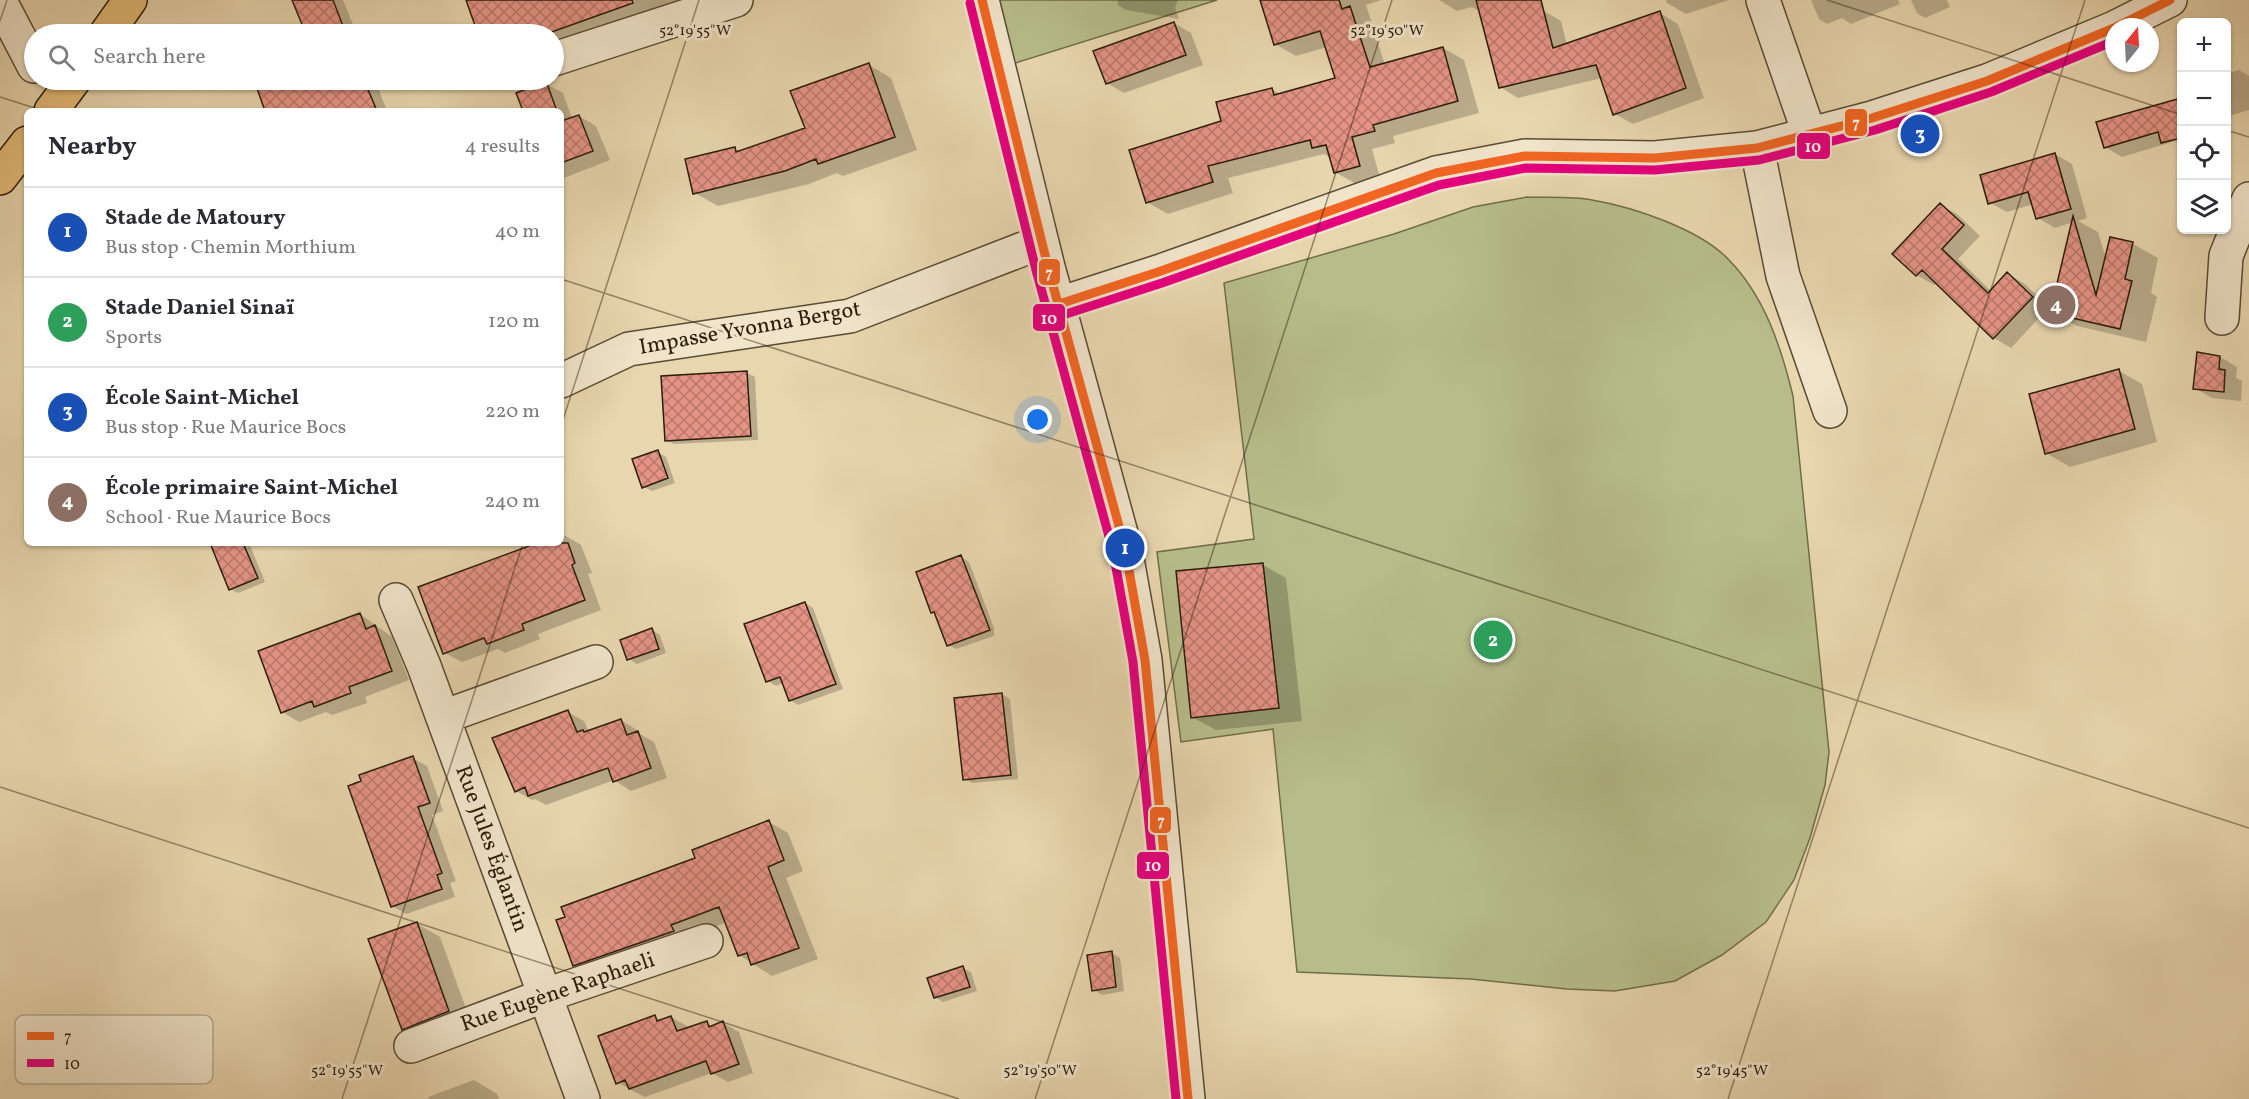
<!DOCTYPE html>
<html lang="en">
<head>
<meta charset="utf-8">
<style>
	:root { --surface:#fff; --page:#f2f2f3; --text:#2b2b33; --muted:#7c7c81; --line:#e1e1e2; --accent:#1a73e8 }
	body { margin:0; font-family:Vollkorn,serif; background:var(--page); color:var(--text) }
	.controls { position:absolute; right:18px; top:18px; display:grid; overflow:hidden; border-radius:9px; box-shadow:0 2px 4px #0004 }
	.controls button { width:54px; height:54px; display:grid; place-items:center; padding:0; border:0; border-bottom:2px solid var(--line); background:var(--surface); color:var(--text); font:30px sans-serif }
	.compass { position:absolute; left:2105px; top:18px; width:54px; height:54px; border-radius:50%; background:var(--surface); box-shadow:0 2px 4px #0004; rotate:18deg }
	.you { position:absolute; left:1038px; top:420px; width:21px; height:21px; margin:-15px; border:4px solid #fff; border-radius:50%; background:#1a73e8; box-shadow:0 0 0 9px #1a73e833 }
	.badge { display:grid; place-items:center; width:39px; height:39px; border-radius:50%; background:var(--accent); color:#fff; font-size:20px; font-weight:700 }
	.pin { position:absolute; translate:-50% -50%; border:3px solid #fff; box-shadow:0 2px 6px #0006 }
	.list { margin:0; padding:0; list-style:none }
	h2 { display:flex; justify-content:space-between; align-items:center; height:78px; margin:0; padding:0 24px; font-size:26px }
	h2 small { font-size:20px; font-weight:400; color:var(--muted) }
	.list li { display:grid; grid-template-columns:39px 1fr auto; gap:18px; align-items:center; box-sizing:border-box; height:90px; padding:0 24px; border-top:2px solid var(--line) }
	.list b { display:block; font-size:22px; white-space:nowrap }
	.list p { margin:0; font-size:20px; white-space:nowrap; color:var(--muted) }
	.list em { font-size:20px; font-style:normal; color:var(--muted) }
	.icon { flex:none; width:33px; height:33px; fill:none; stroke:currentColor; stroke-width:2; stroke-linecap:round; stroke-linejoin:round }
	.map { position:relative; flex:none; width:2249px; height:1099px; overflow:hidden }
	.search { position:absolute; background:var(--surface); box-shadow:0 2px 4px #0004; left:24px; top:24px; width:540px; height:66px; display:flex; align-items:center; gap:15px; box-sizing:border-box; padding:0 21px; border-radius:33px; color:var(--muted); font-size:22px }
	.panel { position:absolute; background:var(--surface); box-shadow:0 2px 4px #0004; left:24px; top:108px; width:540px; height:438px; border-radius:9px }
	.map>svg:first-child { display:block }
</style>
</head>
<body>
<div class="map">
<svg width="2249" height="1099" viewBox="0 0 2249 1099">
	<defs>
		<pattern id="building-cross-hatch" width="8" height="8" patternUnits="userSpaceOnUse" patternTransform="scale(1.5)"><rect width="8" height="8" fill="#e49385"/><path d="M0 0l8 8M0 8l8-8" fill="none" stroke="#b9776b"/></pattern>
	</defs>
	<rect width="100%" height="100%" fill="#e8d6ae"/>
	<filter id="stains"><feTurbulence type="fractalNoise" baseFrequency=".00333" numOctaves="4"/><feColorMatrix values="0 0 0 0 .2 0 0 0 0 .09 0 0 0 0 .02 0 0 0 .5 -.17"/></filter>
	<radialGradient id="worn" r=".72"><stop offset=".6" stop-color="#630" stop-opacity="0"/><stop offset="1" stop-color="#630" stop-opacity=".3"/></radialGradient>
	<path fill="#b6bd8a" stroke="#706d4a" stroke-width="1.5" d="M994,0h223l-208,65z
		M1527,197c21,1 44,-1 65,3 41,7 108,29 137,60 36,37 52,87 64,136l36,356 -4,33 -15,53 -16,42 -28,42 -44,33 -47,26 -60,10 -48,-2 -96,-10 -174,-7 -24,-243 -92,13 -24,-190 97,-13 -30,-256 170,-49 79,-27z"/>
	<path fill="#0003" d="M294,0h49l14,34h-49z
		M468,0h216l-130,50v-16h-74z
		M1118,0h60l-3,8 4,11 -53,-9 -8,-5z
		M1261,0h120l-15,5 19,60 58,-17 21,12 15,53 -86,23 2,7 -23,6 8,29 -24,6 -21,-12 -4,-14 -7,-4 -96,24 5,15 -65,21 -21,-12 75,-80 49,-33 9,5 57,-15 -10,-32 -31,9 -21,-12z
		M1439,0h101l2,10 19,11 6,24 93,-32 18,11 26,74 -71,26 -18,-10 -13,-36 -84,20 -18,-11 -19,-75 -9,-5 -15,4z
		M1666,0h63l-43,14 -19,-11z
		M1811,0h87l2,4 -49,20 -9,-6 -15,6 -8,-5z
		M1911,0h36l3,7 -25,11 -8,-5z
		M1174,23l17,10 12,32 -79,28 -17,-10z
		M869,65l22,13 26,72 -74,26 -6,-3 -28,11 -91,22 -23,-13 40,-44 6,3 66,-23z
		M2239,70l10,6v34l-23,7v-43z
		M255,80h120l12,31h-120z
		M545,83l18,10 8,23 4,2 4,-2 17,10 14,34 -46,18 -3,-2v-65h-36z
		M2179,115l3,8v16l-60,18 -17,-10z
		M2055,154l17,10 15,54 -9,3 20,11 8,27 5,-20 22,5 25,14 -7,35 6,4 -11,45 -69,-16 -26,-14 22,-90 -18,6 -17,-10 -4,-14 -27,8 -17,-9z
		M1940,205l17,9 23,22 -22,23 34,33 16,-18 17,10 24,23 -38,41 -17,-10 -57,-56 -3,3 -17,-10 -23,-21z
		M2220,357l17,10 -1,11 6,3 -1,20 -29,-3 -17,-10z
		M2119,371l23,13 15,58 -87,25 -24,-14z
		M747,373l8,4 3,63 -84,4 -8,-4z
		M657,452l9,5 9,26 -23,8 -8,-4z
		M564,535l17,10 11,28 -4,1 13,36 -63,24 2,5 -35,14 -7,-4 -36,13 -17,-9 97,-110h19v-7z
		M211,543h38l16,39 -27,11 -8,-4z
		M961,557l8,5 25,66v8l-38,13 -8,-4 -12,-31 -4,-2z
		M1263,565l23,13 16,143 -86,9 -24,-13z
		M805,603l8,5 30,81 -45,16 -8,-5 -6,-17 -8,3 -8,-5z
		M360,614l32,23 17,43 -44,17 2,6 -35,12 -6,-3 -27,10 -17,-10z
		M652,630l8,5 6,18 -29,11 -8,-5z
		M1002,694l8,5 8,80 -46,4 -8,-4z
		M568,712l16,9 5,11 32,-12 16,10 1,3 16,9 13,36 -36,13 -17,-11 -68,25 -11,-6 -3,1 -16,-9z
		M412,758l15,8 16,45 -11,4 24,66 -6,2 5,14 -49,17 -14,-8z
		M769,822l19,11 15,38 -17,7 32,81 -46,17 -33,-21 -12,-33 -134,54 -19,-11 123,-106z
		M416,923l24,14 32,88 -45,18 -24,-14z
		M1112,953l8,5 4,33 -22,4 -8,-5z
		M963,968l8,4 6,19 -34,11 -8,-5z
		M655,1017l7,4 9,-4 16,9 1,3 19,-6 7,4 9,-4 16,9 14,41 -25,9 -16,-9 -67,24 -12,-6 -16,-9z
		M474,1080l23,14 2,5h-70l-1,-2z"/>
	<path fill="url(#building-cross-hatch)" stroke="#2b1d0b" stroke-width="1.5" d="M292,0h41l13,34h-40z
		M466,0h166l1,3 -87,31h-68z
		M1260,0h79l3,9 8,-3 20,61 73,-20 15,54 -85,24 2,6 -23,6 8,29 -26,7 -8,-28 -14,3 -2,-8 -102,26 5,16 -67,21 -17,-53 92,-29 -5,-19 56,-14 2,7 61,-17 -15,-47 -46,14z
		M1476,0h65l12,48 107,-37 26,77 -73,27 -17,-50 -97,23z
		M1174,22l12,33 -80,29 -13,-33z
		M869,63l26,74 -77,27 -2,-5 -31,12 -92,23 -8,-35 50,-12 1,5 69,-24 -15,-37z
		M254,80h110l13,31h-112z
		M546,81l11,30h-34l-7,-18z
		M2181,98v40l-20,5 -3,-11 -54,16 -8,-26z
		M579,115l14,36 -32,12v-42z
		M2055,153l16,56 -35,10 -8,-27 -40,12 -8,-29z
		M1940,203l24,22 -22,24 46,44 19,-21 26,25 -40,42 -71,-69 -6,6 -24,-22z
		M2073,216l23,79 14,-58 23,5 -8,37 7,2 -12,48 -70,-16z
		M2197,352l23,4 -1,13 6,1 -1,22 -31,-3z
		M2119,369l16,60 -90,25 -16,-60z
		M747,371l4,65 -86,5 -4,-65z
		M658,450l10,28 -26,10 -10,-29z
		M210,543h33l15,35 -29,12z
		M537,543h31l7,20 -3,2 13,35 -63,24 2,6 -37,14 -3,-6 -41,16 -25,-67z
		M961,555l29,75 -43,16 -13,-34 -3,1 -15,-41z
		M1263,563l16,145 -88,10 -15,-147z
		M805,602l31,82 -47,17 -9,-24 -14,5 -22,-58z
		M360,613l6,16 9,-4 17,46 -43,16 2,6 -37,14 -2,-6 -31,12 -23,-62z
		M652,628l7,21 -32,11 -7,-20z
		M1002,693l9,82 -48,5 -9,-82z
		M568,710l9,22 6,-2 1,2 37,-13 6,16 11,-4 13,37 -38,14 -5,-14 -80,28 -3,-9 -10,5 -23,-54z
		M413,756l17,47 -12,4 24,66 -5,2 5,14 -51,18 -43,-121 13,-5 -2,-6z
		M769,820l15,40 -16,7 31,81 -48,17 -4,-12 -9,3 -19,-49 -48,18 3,6 -101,35 -17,-46 9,-3 -4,-10 134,-49 -3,-8z
		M417,922l32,89 -47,19 -34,-91z
		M1112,951l4,36 -24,4 -5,-36z
		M963,966l7,21 -36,11 -7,-20z
		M655,1015l2,6 14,-5 6,15 30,-10 2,6 14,-6 16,43 -28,10 -5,-13 -77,28 -4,-9 -9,4 -18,-48z"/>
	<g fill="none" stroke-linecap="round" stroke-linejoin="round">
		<defs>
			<path id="minor" d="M982,0l66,267 77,281 20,112 43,439
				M1763,0l47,136
				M0,1l34,65
				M2116,27l54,-27
				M554,59l182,-59
				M1757,148l26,128 47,135
				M1059,304l99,-32 278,-99 89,-17 130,2 102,-10 115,-30 115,-37 127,-53
				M2222,318l4,-62 23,-57
				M561,381l68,-32 221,-33 191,-74
				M396,600l28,66 159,433
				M443,717l153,-55
				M411,1046l135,-51 160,-54"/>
			<path id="major" d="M106,34l24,-34
				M51,111l23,-31
				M0,178l27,-35"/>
		</defs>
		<use href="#minor" stroke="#5a4b34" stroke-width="36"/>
		<use href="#major" stroke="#2b1d0b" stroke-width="36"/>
		<use href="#minor" stroke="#f0e4ca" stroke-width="33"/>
		<use href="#major" stroke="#e4bb77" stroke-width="33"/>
		<defs>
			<path id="bus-1" d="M982,0l66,267 77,281 20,112 43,439
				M2116,27l54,-27
				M1059,304l99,-32 278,-99 89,-17 130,2 102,-10 115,-30 115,-37 127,-53"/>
			<path id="bus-2" d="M970,3l66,267 77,281 20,111 43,437
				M1063,315l99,-32 277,-98 87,-17 129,2 104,-10 116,-30 116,-38 123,-51"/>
		</defs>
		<use href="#bus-1" stroke="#f0e4ca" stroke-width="14"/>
		<use href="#bus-2" stroke="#f0e4ca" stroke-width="14"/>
		<use href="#bus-1" stroke="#f26522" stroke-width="9"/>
		<use href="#bus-2" stroke="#e5007d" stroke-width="9"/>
	</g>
	<path fill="none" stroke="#2b1d0b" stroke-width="1.5" stroke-opacity="0.45" d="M1827,0l355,115M0,21l7,-21M0,97l44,14M2226,130l23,7M561,279l1688,549M561,426l138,-426M0,787l959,312M342,1099l181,-556M1035,1099l357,-1099M1728,1099l357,-1099"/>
	<g text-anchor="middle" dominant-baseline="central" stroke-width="6" stroke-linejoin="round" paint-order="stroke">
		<g font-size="22" fill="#2b1d0b" stroke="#f0e4ca">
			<text transform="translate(750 329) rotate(-10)">Impasse Yvonna Bergot</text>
			<text transform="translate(491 849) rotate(70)">Rue Jules Églantin</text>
			<text transform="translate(558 993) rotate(-19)">Rue Eugène Raphaeli</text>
		</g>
	</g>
	<rect x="15" y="1015" width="198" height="69" rx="9" fill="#f0e4ca" stroke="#b5a891" stroke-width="1.5"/>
	<rect x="27" y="1032" width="27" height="8" fill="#f26522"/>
	<rect x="27" y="1059" width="27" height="8" fill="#e5007d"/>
	<g font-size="16" fill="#2b1d0b">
		<text x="64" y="1042">7</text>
		<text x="64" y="1069">10</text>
	</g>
	<g font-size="15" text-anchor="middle" fill="#2b1d0b" stroke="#f0e4ca" stroke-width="6" stroke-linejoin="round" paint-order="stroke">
		<text x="695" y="35">52°19'55"W</text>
		<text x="1387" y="35">52°19'50"W</text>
		<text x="1732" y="1075">52°19'45"W</text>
		<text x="347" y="1075">52°19'55"W</text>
		<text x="1040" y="1075">52°19'50"W</text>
	</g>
	<g stroke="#f0e4ca" stroke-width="2">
		<rect x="1844" y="108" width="24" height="29" rx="6" fill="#f26522"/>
		<rect x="1796" y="132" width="35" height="28" rx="6" fill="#e5007d"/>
		<rect x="1038" y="258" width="23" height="28" rx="6" fill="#f26522"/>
		<rect x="1032" y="303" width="34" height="29" rx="6" fill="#e5007d"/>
		<rect x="1149" y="806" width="23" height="28" rx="6" fill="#f26522"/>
		<rect x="1136" y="851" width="34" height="29" rx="6" fill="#e5007d"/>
	</g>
	<g font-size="16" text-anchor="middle" font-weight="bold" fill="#fff">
		<text x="1856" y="128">7</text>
		<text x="1813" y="152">10</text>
		<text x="1049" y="278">7</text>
		<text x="1049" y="324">10</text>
		<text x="1161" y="826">7</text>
		<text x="1153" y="871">10</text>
	</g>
	<rect width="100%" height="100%" filter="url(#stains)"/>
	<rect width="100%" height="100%" fill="url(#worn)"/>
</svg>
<div class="controls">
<button>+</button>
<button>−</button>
<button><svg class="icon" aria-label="locate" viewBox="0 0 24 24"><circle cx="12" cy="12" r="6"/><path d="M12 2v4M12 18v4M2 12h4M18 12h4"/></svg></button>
<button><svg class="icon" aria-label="layers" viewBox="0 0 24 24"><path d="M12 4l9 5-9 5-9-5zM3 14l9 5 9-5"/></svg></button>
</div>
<svg class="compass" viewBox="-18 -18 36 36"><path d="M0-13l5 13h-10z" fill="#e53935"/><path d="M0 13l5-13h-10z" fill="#7c7c81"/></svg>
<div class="you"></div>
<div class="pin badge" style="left:1125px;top:548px;background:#1a4fb4">1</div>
<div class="pin badge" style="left:1493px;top:640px;background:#2e9e5b">2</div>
<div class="pin badge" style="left:1920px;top:134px;background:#1a4fb4">3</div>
<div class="pin badge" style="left:2056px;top:305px;background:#8d6e63">4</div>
<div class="search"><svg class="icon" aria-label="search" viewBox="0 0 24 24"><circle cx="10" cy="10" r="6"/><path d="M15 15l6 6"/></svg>Search here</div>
<section class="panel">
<h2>Nearby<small>4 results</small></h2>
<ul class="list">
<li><span class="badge" style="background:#1a4fb4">1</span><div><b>Stade de Matoury</b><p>Bus stop · Chemin Morthium</p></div><em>40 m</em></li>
<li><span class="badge" style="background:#2e9e5b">2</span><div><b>Stade Daniel Sinaï</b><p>Sports</p></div><em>120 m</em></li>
<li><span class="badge" style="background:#1a4fb4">3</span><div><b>École Saint-Michel</b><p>Bus stop · Rue Maurice Bocs</p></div><em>220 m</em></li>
<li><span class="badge" style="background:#8d6e63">4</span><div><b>École primaire Saint-Michel</b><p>School · Rue Maurice Bocs</p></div><em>240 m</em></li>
</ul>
</section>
</div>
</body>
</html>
